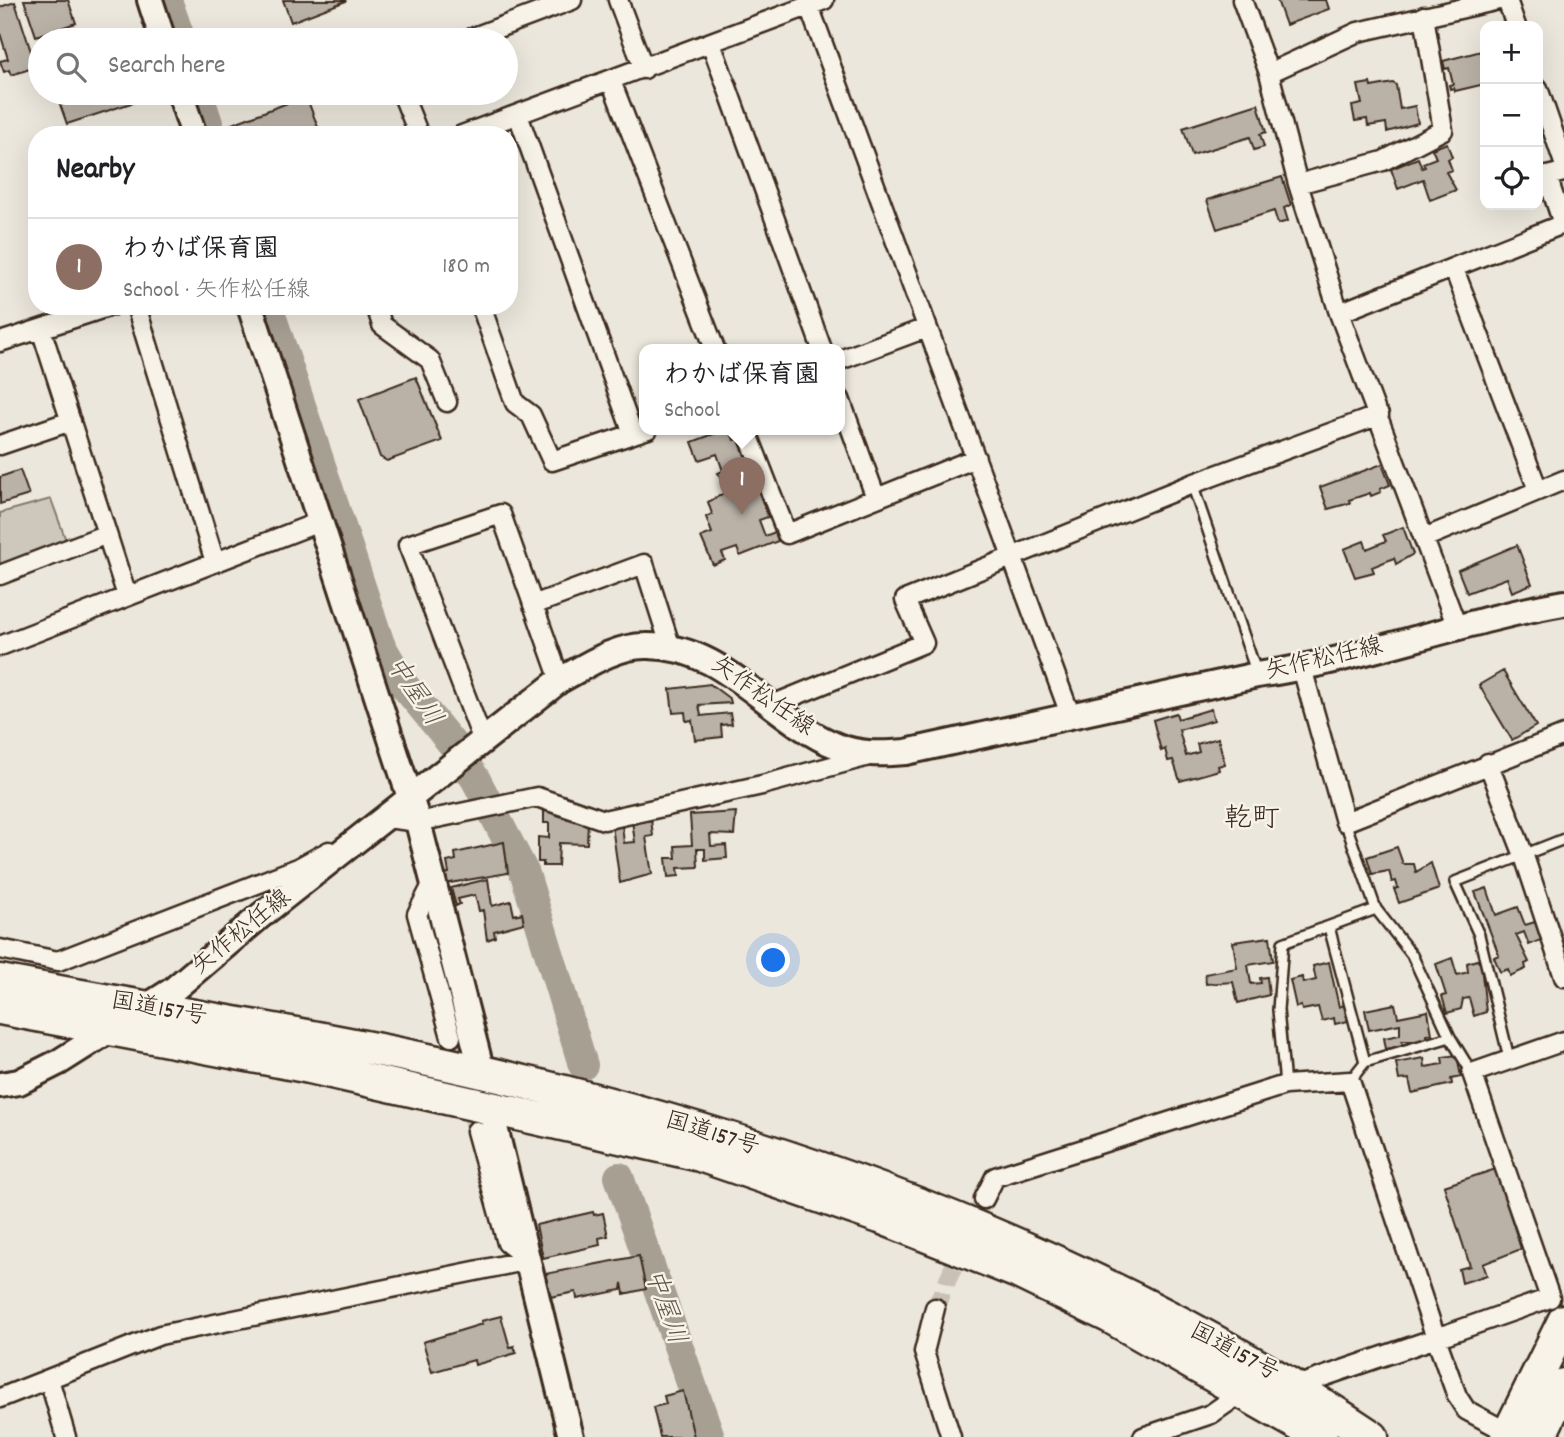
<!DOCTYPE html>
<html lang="en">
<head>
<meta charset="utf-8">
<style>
	:root { --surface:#fff; --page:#f2f2f2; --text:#202124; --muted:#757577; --line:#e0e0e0; --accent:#2563eb }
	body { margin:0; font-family:Dekko,"Klee One",sans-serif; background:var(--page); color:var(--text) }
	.controls { position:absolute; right:21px; top:21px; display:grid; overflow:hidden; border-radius:14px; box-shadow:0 7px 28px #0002 }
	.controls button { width:63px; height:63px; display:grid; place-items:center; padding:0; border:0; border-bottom:2px solid var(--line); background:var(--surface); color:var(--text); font:35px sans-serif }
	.you { position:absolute; left:774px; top:961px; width:24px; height:24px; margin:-18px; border:5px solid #fff; border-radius:50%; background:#1a73e8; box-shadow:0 0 0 10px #1a73e833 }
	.badge { display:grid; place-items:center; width:46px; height:46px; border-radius:50%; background:var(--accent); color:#fff; font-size:23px; font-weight:700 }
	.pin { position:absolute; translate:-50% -58px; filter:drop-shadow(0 2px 4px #0008) }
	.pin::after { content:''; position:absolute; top:37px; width:24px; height:21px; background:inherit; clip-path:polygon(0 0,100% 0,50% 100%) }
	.popup { position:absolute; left:639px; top:344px; width:206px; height:91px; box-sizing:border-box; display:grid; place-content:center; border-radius:14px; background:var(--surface); filter:drop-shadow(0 2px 5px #0005); font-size:23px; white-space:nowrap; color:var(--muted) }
	.popup b { font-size:26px; color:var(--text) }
	.popup::after { content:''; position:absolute; left:50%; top:100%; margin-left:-14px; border:14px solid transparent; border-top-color:var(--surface) }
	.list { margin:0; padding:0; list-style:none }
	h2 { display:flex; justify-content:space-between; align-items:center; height:91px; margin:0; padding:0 28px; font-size:30px }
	h2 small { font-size:23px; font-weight:400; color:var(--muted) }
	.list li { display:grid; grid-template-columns:46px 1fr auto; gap:21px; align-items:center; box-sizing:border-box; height:98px; padding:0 28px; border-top:2px solid var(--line) }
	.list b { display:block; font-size:26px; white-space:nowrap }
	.list p { margin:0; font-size:23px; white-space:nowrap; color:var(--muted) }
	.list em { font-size:23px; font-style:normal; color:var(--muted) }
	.icon { flex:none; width:38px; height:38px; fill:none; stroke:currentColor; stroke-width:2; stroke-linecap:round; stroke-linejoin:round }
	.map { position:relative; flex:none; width:1564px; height:1437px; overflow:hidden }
	.search { position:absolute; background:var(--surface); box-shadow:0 7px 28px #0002; left:28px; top:28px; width:490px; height:77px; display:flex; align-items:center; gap:18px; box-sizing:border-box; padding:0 24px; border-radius:38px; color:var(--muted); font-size:26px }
	.panel { position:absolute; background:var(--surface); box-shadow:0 7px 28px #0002; left:28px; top:126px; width:490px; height:189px; border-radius:28px }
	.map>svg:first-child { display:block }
</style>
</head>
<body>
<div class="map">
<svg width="1564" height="1437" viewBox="0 0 1564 1437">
	<rect width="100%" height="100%" fill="#ece7dc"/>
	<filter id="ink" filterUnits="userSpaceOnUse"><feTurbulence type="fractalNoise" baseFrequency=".0143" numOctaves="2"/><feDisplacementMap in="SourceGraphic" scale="14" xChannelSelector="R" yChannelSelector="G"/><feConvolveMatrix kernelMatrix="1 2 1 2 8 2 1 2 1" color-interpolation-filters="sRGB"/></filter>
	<g filter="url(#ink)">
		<path fill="#cec8bc" stroke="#84796d" stroke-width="2" d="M51,499l17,47 -68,25v-58z"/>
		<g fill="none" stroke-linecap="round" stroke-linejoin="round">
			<path stroke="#a89f93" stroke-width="30" d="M167,0l14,40
				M198,93l14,42
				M268,306l112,338 23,40 51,62 22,34 49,94 58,191
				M619,1177l91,260"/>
		</g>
		<path fill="#bab2a7" stroke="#3b2a1e" stroke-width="2" d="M24,0h44l8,23 -40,13z
			M283,0h63v1l-55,21z
			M1277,0h49l3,9 -43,16z
			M15,2l21,65 -25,8 -2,-5 -5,2 -4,-11 8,-2 -8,-26v-26z
			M1485,50v34l-30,7 -1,-3 -4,1 -1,-4 4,-1 -4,-16 -4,1 -2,-8z
			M1370,83l1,4 22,-4 3,2 4,24 15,-3 3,17 -31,9 -1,-9 -18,3 -1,-7 -12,2 -3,-15 10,-2 -4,-19z
			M56,93h89l2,5 -80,26z
			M306,96l15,39h-98l-2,-7z
			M1258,104l8,28 -6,2 4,13 -10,3 -4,-13 -58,18 -9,-27z
			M1447,143l5,14 -4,2 4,11 -6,2 10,18 -26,10 -7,-21 -25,10 -7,-20 27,-11 4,10 3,-1 -2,-4 13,-5 -4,-9z
			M1282,177l9,28 -7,3 4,13 -10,3 -4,-13 -57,18 -10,-29z
			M416,377l26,64 -55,20 -7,-4 -21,-58z
			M727,429h3l4,11 5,-1 29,78 -9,3 6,16 10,-4 3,9 -38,15 -3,-8 -15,5 3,7 -12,5 -12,-28 11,-4 -6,-16 6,-3 -4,-12 20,-11 -10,-18 5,-2 -6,-17 -18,6 -7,-18z
			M1382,464l8,21 -10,4 1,3 -10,4 -1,-3 -21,7 1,3 -22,6 -8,-22z
			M20,470l9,25 -29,9v-27z
			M1403,527l10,27 -17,10 -2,-6 -22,9 2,5 -19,5 -11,-28 20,-8 3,8 19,-8 -3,-6z
			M1517,545l15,39 -20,8 -5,-14 -40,15 -9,-23z
			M1503,671l33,55 -24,14 -33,-55z
			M710,684l20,15 1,4 -32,2 2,11 29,-3 2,11 -11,1 1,12 -27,3 -3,-20 -6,1 -1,-9 -12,1 -3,-24z
			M1211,709l3,11 -35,10 7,26 13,-4 -2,-8 21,-6 7,26 -7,2 1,4 -39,11 -7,-21 -5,1 -3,-12 -4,2 -8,-31 23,-7 2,6z
			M544,811l19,1v6l25,3 -1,23 -28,-1 -1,23h-15v-4h-5v-25l11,1v-15h-5z
			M736,812l-2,23 -24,-1 1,12 15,-1 1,13 -22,2v-11h-8l1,18 -20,1 1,8 -11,1 -2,-19h10l-1,-12 17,-1 -2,-30z
			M651,819l2,17 -7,1 6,37 -32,9 -8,-57 10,-1 2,18 11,-1 -3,-21z
			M504,842l4,31 -64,11 -2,-9 7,-2 -2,-11 9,-2 -1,-7z
			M1397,847l6,17h11l2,8 15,-9 8,26 -40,14 -5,-14 4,-1 -2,-7 -4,1 -3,-11 -17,3 -5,-17z
			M488,879l4,27 19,-5 3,14 8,-2 2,10 -30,8 1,6 -8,3 -4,-30 -4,1 -4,-16 -17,4 2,5 -4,2 -5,-18z
			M1487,888l9,27 22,-8 7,18 10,-3 6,18 -12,5 -5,-13 -8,3 13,27 -4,2 1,5 -16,7 -2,-7 -8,3 -6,-15 5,-2 -24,-63z
			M1270,937l3,24 -25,4 3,19 10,-1 -1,-5 7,-1 2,18 -31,8 -5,-21 -27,2 -1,-10 32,-6 -4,-26z
			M1452,958l5,17 11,-3 -1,-9 10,-3 4,4 5,48 -12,4 -5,-18 -6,1 -2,10 -14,4 -5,-17 4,-1 -10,-31z
			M1329,962l10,45 5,-2 4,16 -13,3 -1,-6 -12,3 -4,-14 -16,3 -1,-4 -5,1 -6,-27 12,-3 1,6 13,-3 -3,-14z
			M1395,1004l3,13 30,-6 4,23 -5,1 1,6h-26l1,5 -17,3 -2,-11 16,-3v-11l-31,6 -4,-20z
			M1457,1055l4,22 -10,2 1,5 -40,9 -3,-14 -10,1 -3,-17 28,-5 1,9 18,-3 -1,-7z
			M1496,1169l25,80 -38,15 4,11 -25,8 -3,-14 11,-3 -26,-80z
			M593,1212l1,3 9,-2 5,23 -9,2 1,7 -57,13 -7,-33z
			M639,1256l7,33 -22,5 -2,-11 -1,7 -44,9 -1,-7 -26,5 -5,-23z
			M639,1256l7,33 -22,5 -2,-11 -1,7 -44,9 -1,-7 -26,5 -5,-23z
			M501,1316l9,32 4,-2 2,7 -41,12 -1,-5 -42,12 -9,-30 59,-18 -1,-3z
			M501,1316l9,32 4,-2 2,7 -41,12 -1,-5 -42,12 -9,-30 59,-18 -1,-3z
			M683,1391l11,46h-34l-7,-30 13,-3 -2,-8z
			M683,1391l11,46h-34l-7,-30 13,-3 -2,-8z"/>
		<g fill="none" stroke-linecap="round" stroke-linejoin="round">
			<path stroke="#c9c1b6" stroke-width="18" stroke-dasharray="18 9" stroke-linecap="butt" d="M451,1037l25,94
				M935,1308l49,-109"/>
			<defs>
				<path id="lane" d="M1192,484l65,190
					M1376,909l36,46 38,82
					M1329,927l36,135
					M1510,1062l-31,-127 -24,-53 109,-43
					M1350,1081l15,-19 85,-25 22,36
					M1285,1085l-7,-75 5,-67 93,-34 -31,-87"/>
				<path id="street" d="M618,0l26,69
					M1242,0l27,73 29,111 41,129 118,314
					M1507,0l9,26
					M809,6l262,711
					M466,40l106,-40
					M711,43l111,306
					M1269,73l89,-41 141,-32
					M611,81l104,268
					M1538,88l26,75
					M402,93l17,42
					M518,115l115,319
					M462,135l362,-135
					M1298,184l85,-23 60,-31 -19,-114
					M1454,269l84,221
					M136,306l79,256
					M376,306l6,19 48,35 17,42
					M481,306l34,97 16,12 21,46 96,-32
					M1339,313l224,-89 -16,-48 17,-4
					M41,329l86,267
					M0,342l111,-36
					M840,360l86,-32
					M840,399l36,99
					M746,429l41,105 189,-76
					M0,445l71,-24
					M1424,538l140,-58
					M0,575l107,-41
					M533,605l111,-41 27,84
					M0,646l319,-124
					M1302,668l43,154 219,-87
					M772,705l152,-62 -19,-43 287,-116 187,-69
					M483,741l-75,-196 93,-31 59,166
					M1488,763l35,90 41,124
					M381,822l6,-4 31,4 119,-25 67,23 158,-35 107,-29
					M433,883l-16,31 34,123
					M0,949l58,12 240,-93 31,-17
					M476,1131l31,112 22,17
					M984,1199l11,-22 290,-92 65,-4 86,257 -140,48
					M935,1308l-11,44 27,85
					M49,1379l17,58
					M0,1398l160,-63 369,-75
					M1509,1433l-43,-23 -9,-14 -21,-58 114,-40 -78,-225 92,-32
					M1143,1437l68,-23 33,-23"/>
				<path id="secondary" d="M150,0l13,40
					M180,93l14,42
					M250,306l168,516 64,250
					M0,1085l19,-3 40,-20 114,-72 86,-73 301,-237c26,-14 55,-34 85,-34 80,-2 123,72 192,100 22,9 46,8 69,6l351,-77c104,-15 203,-54 307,-72
					M490,1107l81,330"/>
				<path id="highway" d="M0,981c160,31 323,54 482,91 312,72 623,186 890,365
					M0,1008l300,57 400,90 180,62 138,55 91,44 212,121
					M1507,1437l57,-116
					M1539,1437l25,-52"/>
			</defs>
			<use href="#lane" stroke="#3b2a1e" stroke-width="14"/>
			<use href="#street" stroke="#3b2a1e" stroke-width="23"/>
			<use href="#secondary" stroke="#3b2a1e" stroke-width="30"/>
			<use href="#highway" stroke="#3b2a1e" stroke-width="37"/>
			<use href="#lane" stroke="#f7f3e8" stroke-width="9"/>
			<use href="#street" stroke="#f7f3e8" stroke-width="18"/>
			<use href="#secondary" stroke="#f7f3e8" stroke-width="24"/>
			<use href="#highway" stroke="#f7f3e8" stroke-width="32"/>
		</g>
	</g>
	<g text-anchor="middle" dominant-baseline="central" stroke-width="5" stroke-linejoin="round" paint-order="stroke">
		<g font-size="24" fill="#3b2a1e" stroke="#f7f3e8">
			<text transform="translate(1324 660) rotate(-13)">矢作松任線</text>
			<text transform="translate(762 697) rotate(35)">矢作松任線</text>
			<text transform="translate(242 933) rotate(-39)">矢作松任線</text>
			<text transform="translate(159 1010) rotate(10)">国道157号</text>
			<text transform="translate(712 1135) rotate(17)">国道157号</text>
			<text transform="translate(1234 1353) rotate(28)">国道157号</text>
		</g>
		<g font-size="26" font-style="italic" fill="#615347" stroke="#f7f3e8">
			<text transform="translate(413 692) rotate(56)">中屋川</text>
			<text transform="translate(664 1307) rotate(71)">中屋川</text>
		</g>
		<g font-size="28" fill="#3b2a1e" stroke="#f7f3e8">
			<text x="1252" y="821">乾町</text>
		</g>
	</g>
</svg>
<div class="controls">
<button>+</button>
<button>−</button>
<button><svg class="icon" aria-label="locate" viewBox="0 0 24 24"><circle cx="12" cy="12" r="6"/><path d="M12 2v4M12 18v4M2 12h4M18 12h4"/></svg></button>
</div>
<div class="you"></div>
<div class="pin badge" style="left:742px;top:515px;background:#8d6e63">1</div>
<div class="popup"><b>わかば保育園</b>School</div>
<div class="search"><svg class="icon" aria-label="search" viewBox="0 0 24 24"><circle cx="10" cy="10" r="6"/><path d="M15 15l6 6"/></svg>Search here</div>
<section class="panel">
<h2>Nearby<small></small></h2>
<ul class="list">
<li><span class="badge" style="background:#8d6e63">1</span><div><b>わかば保育園</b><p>School · 矢作松任線</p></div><em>180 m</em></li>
</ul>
</section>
</div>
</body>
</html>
